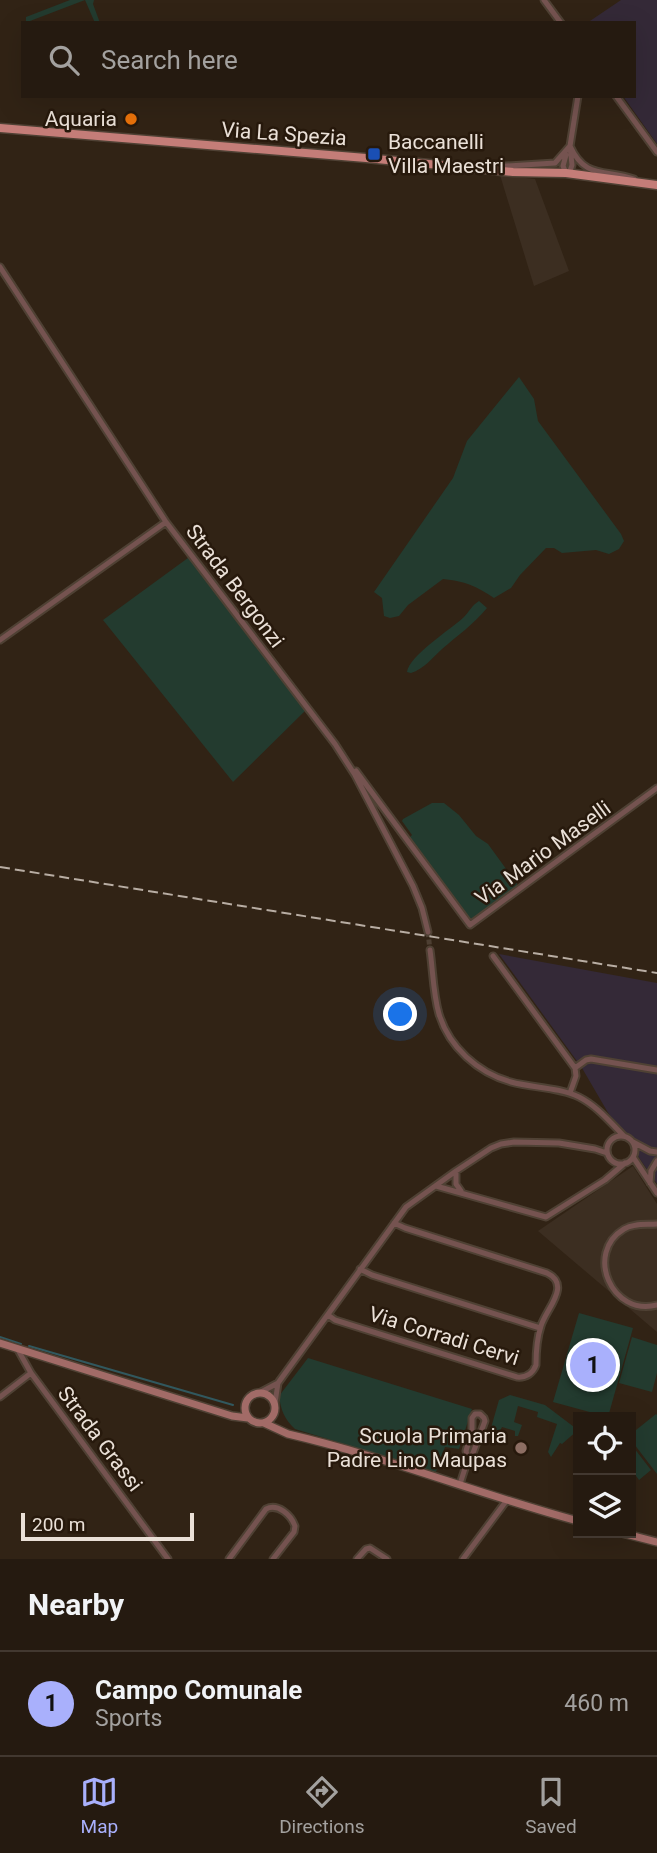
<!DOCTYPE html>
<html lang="en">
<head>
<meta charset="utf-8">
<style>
	:root { --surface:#251a10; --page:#2d2319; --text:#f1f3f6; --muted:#a3a19f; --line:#423830; --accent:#a9b0fc }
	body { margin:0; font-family:Roboto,sans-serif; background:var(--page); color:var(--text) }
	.controls { position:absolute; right:21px; bottom:21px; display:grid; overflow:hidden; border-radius:0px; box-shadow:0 7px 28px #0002 }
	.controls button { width:63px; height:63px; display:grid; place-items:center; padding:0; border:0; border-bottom:2px solid var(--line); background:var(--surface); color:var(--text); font:35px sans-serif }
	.scale { position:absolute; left:21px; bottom:18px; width:173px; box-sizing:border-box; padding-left:7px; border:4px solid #eae0d7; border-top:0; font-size:19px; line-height:24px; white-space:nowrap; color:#eae0d7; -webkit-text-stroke:5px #27190c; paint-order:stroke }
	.you { position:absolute; left:401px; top:1015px; width:24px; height:24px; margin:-18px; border:5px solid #fff; border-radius:50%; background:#1a73e8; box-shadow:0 0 0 10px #1a73e833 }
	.badge { display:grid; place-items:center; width:46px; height:46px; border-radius:50%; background:var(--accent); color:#111; font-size:23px; font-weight:700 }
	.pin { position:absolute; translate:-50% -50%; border:4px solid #fff; box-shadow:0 2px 7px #0006 }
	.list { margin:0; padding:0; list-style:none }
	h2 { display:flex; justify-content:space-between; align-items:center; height:91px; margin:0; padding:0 28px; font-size:30px }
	h2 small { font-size:23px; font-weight:400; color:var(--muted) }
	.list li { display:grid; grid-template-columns:46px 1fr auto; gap:21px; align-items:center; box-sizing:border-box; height:105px; padding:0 28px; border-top:2px solid var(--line) }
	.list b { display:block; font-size:26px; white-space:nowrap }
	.list p { margin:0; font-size:23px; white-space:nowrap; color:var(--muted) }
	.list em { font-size:23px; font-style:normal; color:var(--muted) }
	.icon { flex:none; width:38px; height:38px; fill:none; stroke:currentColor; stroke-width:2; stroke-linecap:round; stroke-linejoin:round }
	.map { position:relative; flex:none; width:657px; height:1559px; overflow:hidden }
	.search { position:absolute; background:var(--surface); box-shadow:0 7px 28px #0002; left:21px; right:21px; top:21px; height:77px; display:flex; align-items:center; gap:18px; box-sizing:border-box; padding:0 24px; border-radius:0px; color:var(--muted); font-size:26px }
	.sheet { height:196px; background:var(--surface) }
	nav { display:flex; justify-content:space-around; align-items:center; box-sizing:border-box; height:98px; border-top:2px solid var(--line); background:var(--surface); font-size:19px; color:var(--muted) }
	nav a { display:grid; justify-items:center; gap:4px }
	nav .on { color:var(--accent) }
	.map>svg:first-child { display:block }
</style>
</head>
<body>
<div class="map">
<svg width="657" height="1559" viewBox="0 0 657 1559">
	<rect width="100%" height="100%" fill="#312315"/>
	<path fill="#3c2e21" d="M500,175l35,4 34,92 -35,15z
		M633,1166l24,38v128l-119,-101z"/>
	<path fill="#342937" d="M621,0h36v144l-34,-48h11v-73h-47z
		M499,954l158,29v201l-50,-73 -25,-43z"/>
	<path fill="#233b2f" d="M70,0h24l-1,4 7,19h-5l-10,-23 -55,21 1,2h-5v-6z
		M519,377l15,22 4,22 83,113 3,7 -5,8 -10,5 -13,-4 -34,3 -8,-5h-8l-26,27 -9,13 -17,10c-18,-12 -29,-17 -51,-19l-35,26 -9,11 -9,2 -6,-2 -2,-18 -8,-6 79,-114 14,-37z
		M192,555l116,153 -75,74 -130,-162z
		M479,601l8,7c-13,16 -30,28 -45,41 -10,9 -18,20 -31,24l-4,-1c2,-16 44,-43 57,-55 5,-5 8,-12 15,-16z
		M432,803h12l15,12 17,21 12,8 29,40v4l-46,34 -62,-84 3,-3 -10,-14 1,-2z
		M579,1313l54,15 -25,89 -55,-15z
		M632,1337l25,8v28l-5,19 -33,-9z
		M308,1358l164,51 -13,40 -14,-2 -9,25 -141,-43c-11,-10 -14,-19 -16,-33z
		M510,1395l35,10 33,25 -16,14 -2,-1 -9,14 -3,-5 9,-28 -20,-7 1,-5 -20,-6 -4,16 8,3 -4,11h-3v-5l-13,-4 -2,4 -9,-3 8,-28z
		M656,1414l1,1v59l-26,-34v-6z
		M634,1448l17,22 -12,10 -8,-11v-18z"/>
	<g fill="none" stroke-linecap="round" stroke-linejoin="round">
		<path stroke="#31585e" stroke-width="2" d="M0,1337l21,7
			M29,1346l204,59"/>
		<path stroke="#4d3f32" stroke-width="5" stroke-dasharray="5 2.5" stroke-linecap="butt" d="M428,932l2,18"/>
		<defs>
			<path id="street" d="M544,0l17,23
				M616,96l41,56
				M570,146c15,33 34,23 64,33
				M566,155l-3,11 3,7
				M491,167l64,-4 15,-17
				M566,173l4,-2 2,-6 -2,-19 8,-50
				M0,267l166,255 169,222 20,31 58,111 9,22 6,24
				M0,640l166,-118
				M356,771l114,154 187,-137
				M430,950c3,21 3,43 9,64 10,33 39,59 72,68 22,6 47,5 68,15 18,9 31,25 45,39
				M493,956l82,112 1,8 -6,17
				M575,1068l11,-8 5,-1 66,11
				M607 1150a14 14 0 1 1 28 0a14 14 0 1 1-28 0Z
				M633,1142l17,9 7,1
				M633,1157l24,36
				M456,1171v13l5,7
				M650,1183l1,-12 6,-10
				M436,1186l110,31 59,-37 20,-17
				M657,1224c-11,1 -23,-1 -33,5 -40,24 -12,88 33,76
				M360,1269l12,6 168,53
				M328,1315l7,5 182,57c9,1 16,-4 19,-12 0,-13 1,-27 5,-39 5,-17 31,-41 6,-53l-142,-45 -11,-5
				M17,1348l14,25 137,186
				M278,1383l128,-176 50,-36 35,-23 10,-4 13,-2 45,1 36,6 12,4
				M261,1392l17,-9 -3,20
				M0,1397l31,-24
				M460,1484l8,-25 5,-6 12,-32 -1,-3 -4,-4h-5l-3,4v12l-6,21 2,8
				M229,1559l37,-50c12,-6 25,6 29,17l-1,6 -21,27
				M357,1559l9,-10 4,-1 17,11
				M463,1559l44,-59"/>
			<path id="secondary" d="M0,1343l232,73 16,2
				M245 1408a15 15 0 1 1 30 0a15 15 0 1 1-30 0Z
				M264,1423l24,11c99,23 193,61 290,87
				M622,1533l35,9"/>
			<path id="primary" d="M0,128l366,30 147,14 53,1 91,12"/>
		</defs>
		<use href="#street" stroke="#4f4134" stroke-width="9"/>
		<use href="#secondary" stroke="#4f4134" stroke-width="10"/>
		<use href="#primary" stroke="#4f4134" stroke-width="11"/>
		<use href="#street" stroke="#755350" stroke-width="5"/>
		<use href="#secondary" stroke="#a26b67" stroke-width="7"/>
		<use href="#primary" stroke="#c47d78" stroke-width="8"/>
		<path stroke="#b8ada3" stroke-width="2" stroke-dasharray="10 5" stroke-linecap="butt" d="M0,867l657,106"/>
	</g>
	<circle fill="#e8710a" stroke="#27190c" stroke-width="2.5" cx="131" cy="119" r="7"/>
	<rect fill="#1a4fb4" stroke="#27190c" stroke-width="2.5" x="367" y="147" width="14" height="14" rx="3.5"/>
	<circle fill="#8d6e63" stroke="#27190c" stroke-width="2.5" cx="521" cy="1448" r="7"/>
	<g text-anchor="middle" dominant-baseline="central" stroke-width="5" stroke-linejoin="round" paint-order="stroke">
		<g font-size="21" fill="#eae0d7" stroke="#27190c" text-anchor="end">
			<text x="117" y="119">Aquaria</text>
			<text x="388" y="142" text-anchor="start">Baccanelli<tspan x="388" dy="24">Villa Maestri</tspan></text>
			<text x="507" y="1436">Scuola Primaria<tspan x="507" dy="24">Padre Lino Maupas</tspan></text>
		</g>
		<g font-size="21" fill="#eae0d7" stroke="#27190c">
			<text transform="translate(284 134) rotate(4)">Via La Spezia</text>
			<text transform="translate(235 586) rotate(53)">Strada Bergonzi</text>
			<text transform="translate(543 853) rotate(-36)">Via Mario Maselli</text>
			<text transform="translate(444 1336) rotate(17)">Via Corradi Cervi</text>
			<text transform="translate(100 1439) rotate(53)">Strada Grassi</text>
		</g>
	</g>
</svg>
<div class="controls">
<button><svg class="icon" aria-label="locate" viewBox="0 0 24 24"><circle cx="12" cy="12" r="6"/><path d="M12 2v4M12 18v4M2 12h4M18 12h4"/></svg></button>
<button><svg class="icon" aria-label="layers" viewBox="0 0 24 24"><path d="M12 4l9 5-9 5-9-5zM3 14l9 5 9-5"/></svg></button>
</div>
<div class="scale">200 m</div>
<div class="you"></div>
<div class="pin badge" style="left:593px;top:1365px">1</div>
<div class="search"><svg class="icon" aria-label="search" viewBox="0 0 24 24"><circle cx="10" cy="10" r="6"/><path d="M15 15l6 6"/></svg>Search here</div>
</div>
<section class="sheet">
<h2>Nearby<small></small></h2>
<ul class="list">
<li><span class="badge">1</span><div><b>Campo Comunale</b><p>Sports</p></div><em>460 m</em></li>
</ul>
</section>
<nav>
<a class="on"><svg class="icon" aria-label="map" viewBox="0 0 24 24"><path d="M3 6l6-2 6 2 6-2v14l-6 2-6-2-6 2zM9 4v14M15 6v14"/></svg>Map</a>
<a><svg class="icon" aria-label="directions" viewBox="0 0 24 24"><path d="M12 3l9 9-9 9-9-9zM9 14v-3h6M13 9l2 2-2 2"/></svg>Directions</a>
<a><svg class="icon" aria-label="saved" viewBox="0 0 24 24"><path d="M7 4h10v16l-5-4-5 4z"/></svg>Saved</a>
</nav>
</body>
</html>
